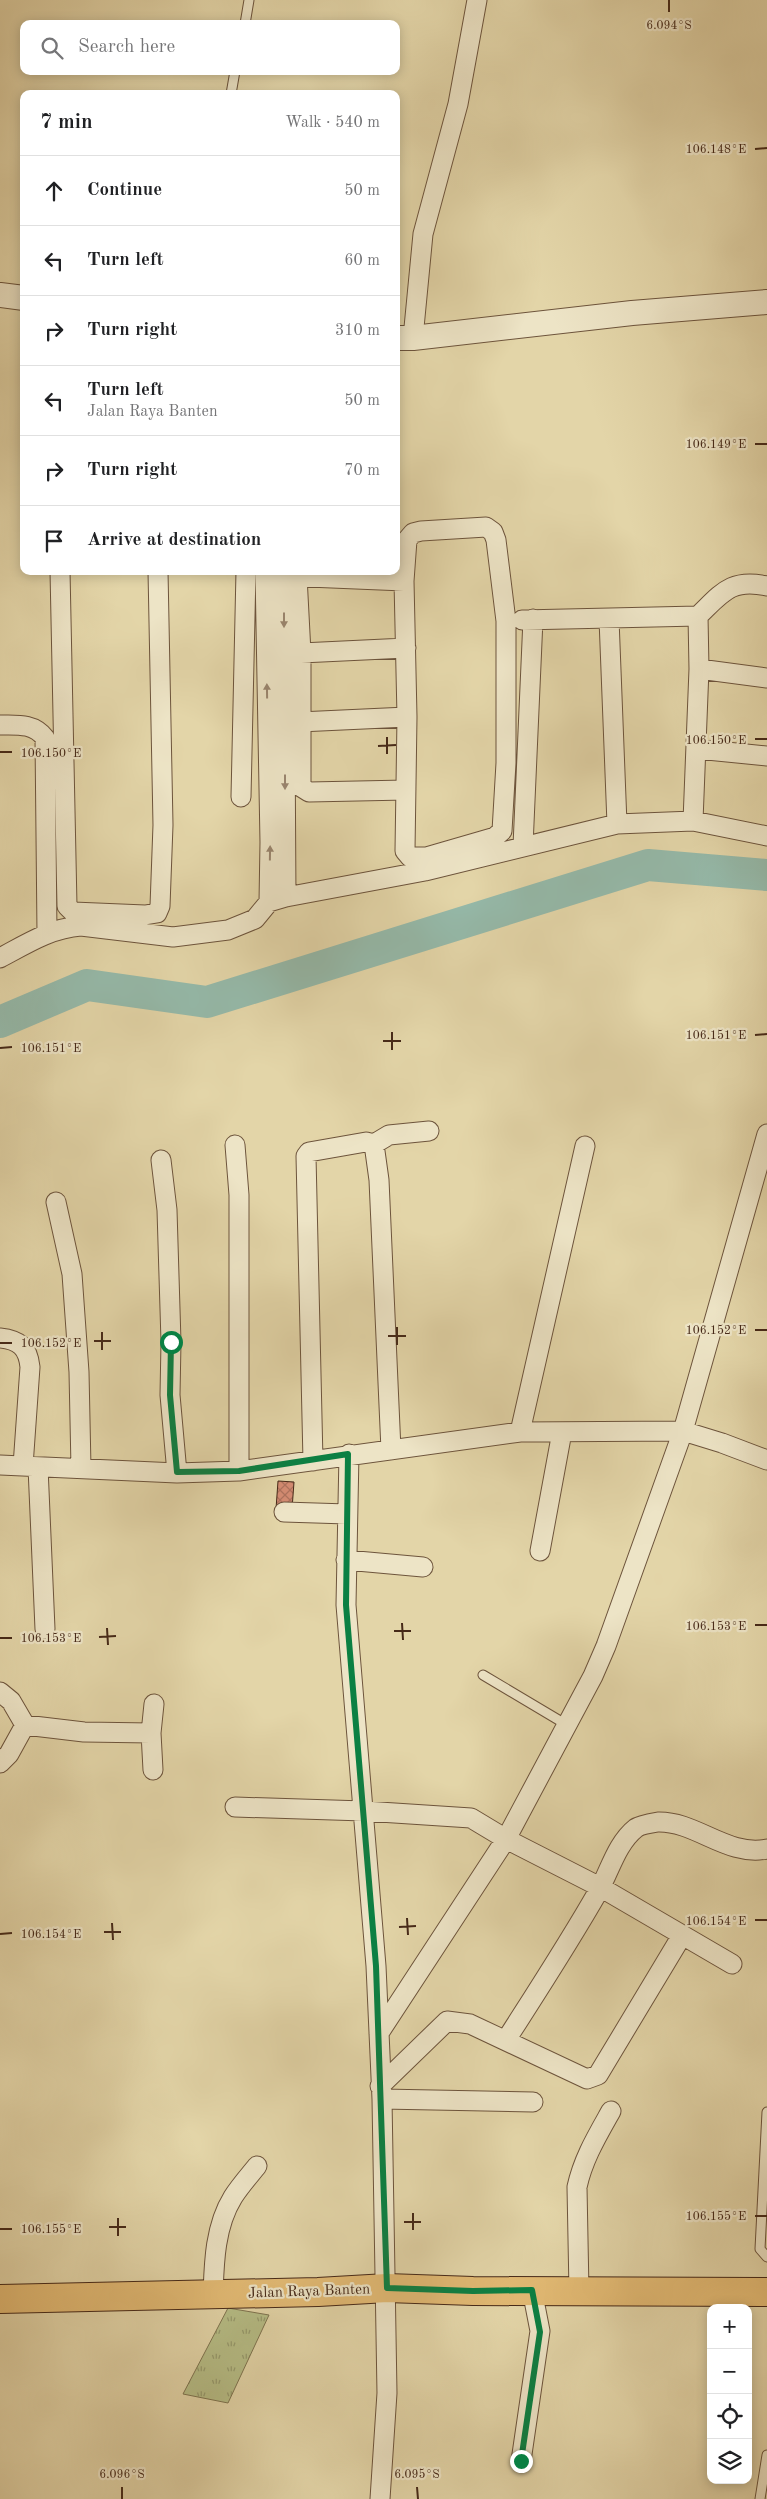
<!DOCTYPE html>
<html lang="en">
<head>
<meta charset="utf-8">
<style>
	:root { --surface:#fff; --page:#f2f2f2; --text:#202124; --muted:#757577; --line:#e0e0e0 }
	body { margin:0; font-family:"Old Standard TT",serif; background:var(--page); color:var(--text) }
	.controls { position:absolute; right:15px; bottom:15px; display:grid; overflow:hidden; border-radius:10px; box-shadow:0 2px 12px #0003 }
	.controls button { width:45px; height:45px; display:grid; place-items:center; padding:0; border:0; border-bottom:1px solid var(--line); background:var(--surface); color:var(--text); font:25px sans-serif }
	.stop { position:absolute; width:15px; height:15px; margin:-11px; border:4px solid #0b8043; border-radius:50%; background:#fff }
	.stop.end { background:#0b8043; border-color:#fff; box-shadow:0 1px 5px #0008 }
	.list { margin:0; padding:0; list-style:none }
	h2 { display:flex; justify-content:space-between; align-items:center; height:65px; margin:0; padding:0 20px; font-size:21px }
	h2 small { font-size:16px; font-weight:400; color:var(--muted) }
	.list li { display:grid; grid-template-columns:32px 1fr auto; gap:15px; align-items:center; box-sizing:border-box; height:70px; padding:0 20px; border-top:1px solid var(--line) }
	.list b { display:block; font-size:19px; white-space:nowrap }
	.list p { margin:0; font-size:16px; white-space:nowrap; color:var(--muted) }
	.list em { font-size:16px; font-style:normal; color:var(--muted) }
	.icon { flex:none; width:28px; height:28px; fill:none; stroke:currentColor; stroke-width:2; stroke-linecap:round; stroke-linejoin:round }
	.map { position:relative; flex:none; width:767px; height:2499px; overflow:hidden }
	.search { position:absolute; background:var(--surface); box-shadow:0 2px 12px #0003; left:20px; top:20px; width:380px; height:55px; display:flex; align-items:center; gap:12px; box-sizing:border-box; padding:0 18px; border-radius:10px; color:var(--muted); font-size:19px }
	.panel { position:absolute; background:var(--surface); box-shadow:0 2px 12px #0003; left:20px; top:90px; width:380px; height:485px; border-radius:10px }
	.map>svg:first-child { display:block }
</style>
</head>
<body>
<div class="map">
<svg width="767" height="2499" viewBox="0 0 767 2499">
	<defs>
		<pattern id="grass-tufts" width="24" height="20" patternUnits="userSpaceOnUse" patternTransform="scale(1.25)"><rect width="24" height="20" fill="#b6bd86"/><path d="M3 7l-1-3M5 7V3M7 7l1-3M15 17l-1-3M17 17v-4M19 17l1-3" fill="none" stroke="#969a6d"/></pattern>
		<pattern id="building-cross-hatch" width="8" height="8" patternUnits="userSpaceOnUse" patternTransform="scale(1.25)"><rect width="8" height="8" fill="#d48b72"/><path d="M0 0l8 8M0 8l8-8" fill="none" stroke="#ae725d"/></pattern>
	</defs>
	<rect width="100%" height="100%" fill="#e3d5a8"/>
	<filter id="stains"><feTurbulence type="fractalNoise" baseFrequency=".004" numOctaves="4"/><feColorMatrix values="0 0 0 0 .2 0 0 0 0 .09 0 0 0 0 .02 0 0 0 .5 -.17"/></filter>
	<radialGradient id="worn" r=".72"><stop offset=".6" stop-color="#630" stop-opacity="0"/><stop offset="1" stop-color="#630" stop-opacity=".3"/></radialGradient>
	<path fill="url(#grass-tufts)" stroke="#7e734f" d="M228,2308l41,7 -41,88 -45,-9z"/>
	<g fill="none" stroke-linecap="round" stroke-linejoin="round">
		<path stroke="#95b9a9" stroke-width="32" d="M0,1022l87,-37 120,17 441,-137 119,10"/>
	</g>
	<path fill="url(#building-cross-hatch)" stroke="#462918" d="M278,1481l16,1 -2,27h-16z"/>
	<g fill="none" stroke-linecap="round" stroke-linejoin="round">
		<defs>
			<path id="service" d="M245,24l4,-24
				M231,94l4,-23
				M483,1675l84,50
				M767,2112l-7,137 7,8
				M760,2499l7,-44"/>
			<path id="minor" d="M413,338l10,-104 35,-130 19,-104
				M486,527l7,5 3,8 10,81v142l-4,68 -7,6 -69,20h-16l-5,-6 2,-134 -3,-136 3,-41 6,-7 8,-2z
				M60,571l7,335 6,6 72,3 12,-2 3,-7 3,-81 -5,-254
				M265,571l5,271 -1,60
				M284,571l2,326
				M284,576l120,5
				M297,576l4,77v134l8,5 97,-2
				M609,619l8,205
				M522,620l176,-4
				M301,653l105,-5
				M699,669l68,9
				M299,722l108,-5
				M0,725c17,0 34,-2 45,13l2,195
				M697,749l70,7
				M241,797l5,-226
				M693,821l6,-152 -1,-53c24,-23 33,-38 69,-30
				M523,846l10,-227
				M0,958c26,-14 51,-30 81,-32l92,11 55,-7 27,-11 14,-17 17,-5 139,-26 192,-47 76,-3 74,15
				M235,1145l4,50v276
				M161,1160l6,50 4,132 -1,53 7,78
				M56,1202l16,72 7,98 2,96
				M0,1338c19,2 28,9 30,29l-7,99
				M520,1432l65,-286
				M391,1450l-12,-270 -5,-36 15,-9 40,-4
				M349,1454l-3,151 30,361 6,133 5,294 -7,106
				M313,1461l-7,-305 3,-4 57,-10 8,2
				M0,1465l177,8 62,-2 281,-39 163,-1 39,12 45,17
				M38,1467l7,162
				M284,1512l63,2
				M540,1551l22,-119
				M346,1560l77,7
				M0,1692l11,9 14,24 -16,29 -9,9
				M25,1725l59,7 67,1
				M153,1770l-2,-37 3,-29
				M235,1807l129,4 107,7 35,21 94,48 132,77
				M379,2033l127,-194 87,-163 13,-30 77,-215 84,-297
				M506,2040c32,-50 64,-99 93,-150 11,-20 18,-47 37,-62 4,-3 16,-5 22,-6 38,-1 69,35 109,27
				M380,2086l67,-65 23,3 117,55 11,-4 83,-138
				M382,2099l151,3
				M579,2291l-2,-104c6,-28 20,-51 34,-76
				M213,2295c1,-33 2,-69 20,-98 7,-11 16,-21 24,-31
				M521,2461l19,-130 -8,-41"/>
			<path id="tertiary" d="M0,295l24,3
				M396,338h17l219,-25 135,-11"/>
			<path id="primary" d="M0,2299l318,-7 69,-4 86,3 294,1"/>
		</defs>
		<use href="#service" stroke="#6d543c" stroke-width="11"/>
		<use href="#minor" stroke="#6d543c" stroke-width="21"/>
		<use href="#tertiary" stroke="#6d543c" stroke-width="26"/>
		<use href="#primary" stroke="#462918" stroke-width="30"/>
		<use href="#service" stroke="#ede4c6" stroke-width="9"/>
		<use href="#minor" stroke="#ede4c6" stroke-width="19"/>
		<use href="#tertiary" stroke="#ede4c6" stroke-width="24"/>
		<use href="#primary" stroke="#e2ba74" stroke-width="28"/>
	</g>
	<defs><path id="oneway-solid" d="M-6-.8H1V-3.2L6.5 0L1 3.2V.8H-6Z" transform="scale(1.25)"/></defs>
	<g fill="#9a866f">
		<use href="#oneway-solid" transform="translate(284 620) rotate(90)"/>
		<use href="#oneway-solid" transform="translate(267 691) rotate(-91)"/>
		<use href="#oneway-solid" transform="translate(285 782) rotate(90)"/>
		<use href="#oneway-solid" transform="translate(270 853) rotate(-89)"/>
	</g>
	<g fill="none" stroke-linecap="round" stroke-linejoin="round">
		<path stroke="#0b8043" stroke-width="6" d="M171,1342l-1,53 7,77 62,-1 109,-17 -2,151 30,361 11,322 86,3 59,-1 8,42 -19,129"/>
	</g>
	<path fill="none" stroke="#462918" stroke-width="2" d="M669,0v12M755,149l12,-1M755,444h12M387,737v17M755,739h12M378,746l18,-1M0,752h12M392,1032v18M755,1035l12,-1M383,1041h18M0,1048l12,-1M397,1327v18M755,1330h12M102,1332v18M388,1336h18M94,1341h17M0,1343h12M402,1623l1,17M755,1625h12M107,1628l1,17M394,1631h17M99,1637l17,-1M0,1638h12M407,1918l1,17M755,1920h12M112,1923l1,17M399,1927l17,-1M104,1932h17M0,1934l12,-1M413,2213v17M755,2216h12M118,2218v18M404,2222h17M109,2227h17M0,2229h12M122,2487v12M417,2487l1,12"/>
	<g text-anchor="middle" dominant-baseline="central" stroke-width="4.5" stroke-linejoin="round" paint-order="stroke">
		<g font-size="15" fill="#462918" stroke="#ede4c6">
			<text transform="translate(309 2292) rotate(-2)">Jalan Raya Banten</text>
		</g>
	</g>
	<g font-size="12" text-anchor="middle" fill="#462918" stroke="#ede4c6" stroke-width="4.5" stroke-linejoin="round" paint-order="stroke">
		<text x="669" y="29">6.094°S</text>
		<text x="716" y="153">106.148°E</text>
		<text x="716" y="448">106.149°E</text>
		<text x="716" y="744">106.150°E</text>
		<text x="51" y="757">106.150°E</text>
		<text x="716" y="1039">106.151°E</text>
		<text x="51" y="1052">106.151°E</text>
		<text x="716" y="1334">106.152°E</text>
		<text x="51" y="1347">106.152°E</text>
		<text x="716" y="1630">106.153°E</text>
		<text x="51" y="1642">106.153°E</text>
		<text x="716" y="1925">106.154°E</text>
		<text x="51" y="1938">106.154°E</text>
		<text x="716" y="2220">106.155°E</text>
		<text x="51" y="2233">106.155°E</text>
		<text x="122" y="2478">6.096°S</text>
		<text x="417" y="2478">6.095°S</text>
	</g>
	<rect width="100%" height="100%" filter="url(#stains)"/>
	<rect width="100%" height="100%" fill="url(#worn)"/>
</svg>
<div class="controls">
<button>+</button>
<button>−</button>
<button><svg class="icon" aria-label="locate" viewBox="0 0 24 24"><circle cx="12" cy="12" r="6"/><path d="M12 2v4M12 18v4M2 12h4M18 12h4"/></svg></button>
<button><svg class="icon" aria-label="layers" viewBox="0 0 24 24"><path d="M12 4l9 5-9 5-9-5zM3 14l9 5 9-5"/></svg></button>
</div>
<div class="stop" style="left:171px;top:1342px"></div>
<div class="stop end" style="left:521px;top:2461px"></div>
<div class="search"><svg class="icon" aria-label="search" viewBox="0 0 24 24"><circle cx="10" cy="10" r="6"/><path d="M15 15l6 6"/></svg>Search here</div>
<section class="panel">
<h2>7 min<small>Walk · 540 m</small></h2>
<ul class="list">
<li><svg class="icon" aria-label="ahead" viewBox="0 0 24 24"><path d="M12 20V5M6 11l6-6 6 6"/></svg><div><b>Continue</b></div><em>50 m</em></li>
<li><svg class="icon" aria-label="left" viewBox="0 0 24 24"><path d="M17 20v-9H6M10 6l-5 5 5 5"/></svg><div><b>Turn left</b></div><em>60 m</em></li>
<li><svg class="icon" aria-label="right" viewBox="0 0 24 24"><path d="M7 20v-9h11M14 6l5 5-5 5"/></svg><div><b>Turn right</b></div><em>310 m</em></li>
<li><svg class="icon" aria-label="left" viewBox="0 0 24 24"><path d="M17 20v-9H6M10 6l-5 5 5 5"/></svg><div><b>Turn left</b><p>Jalan Raya Banten</p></div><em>50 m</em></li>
<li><svg class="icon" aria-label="right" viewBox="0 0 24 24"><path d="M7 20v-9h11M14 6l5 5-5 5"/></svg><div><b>Turn right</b></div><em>70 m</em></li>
<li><svg class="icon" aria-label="arrive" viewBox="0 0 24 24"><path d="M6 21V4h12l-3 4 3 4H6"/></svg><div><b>Arrive at destination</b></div></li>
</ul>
</section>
</div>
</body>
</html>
